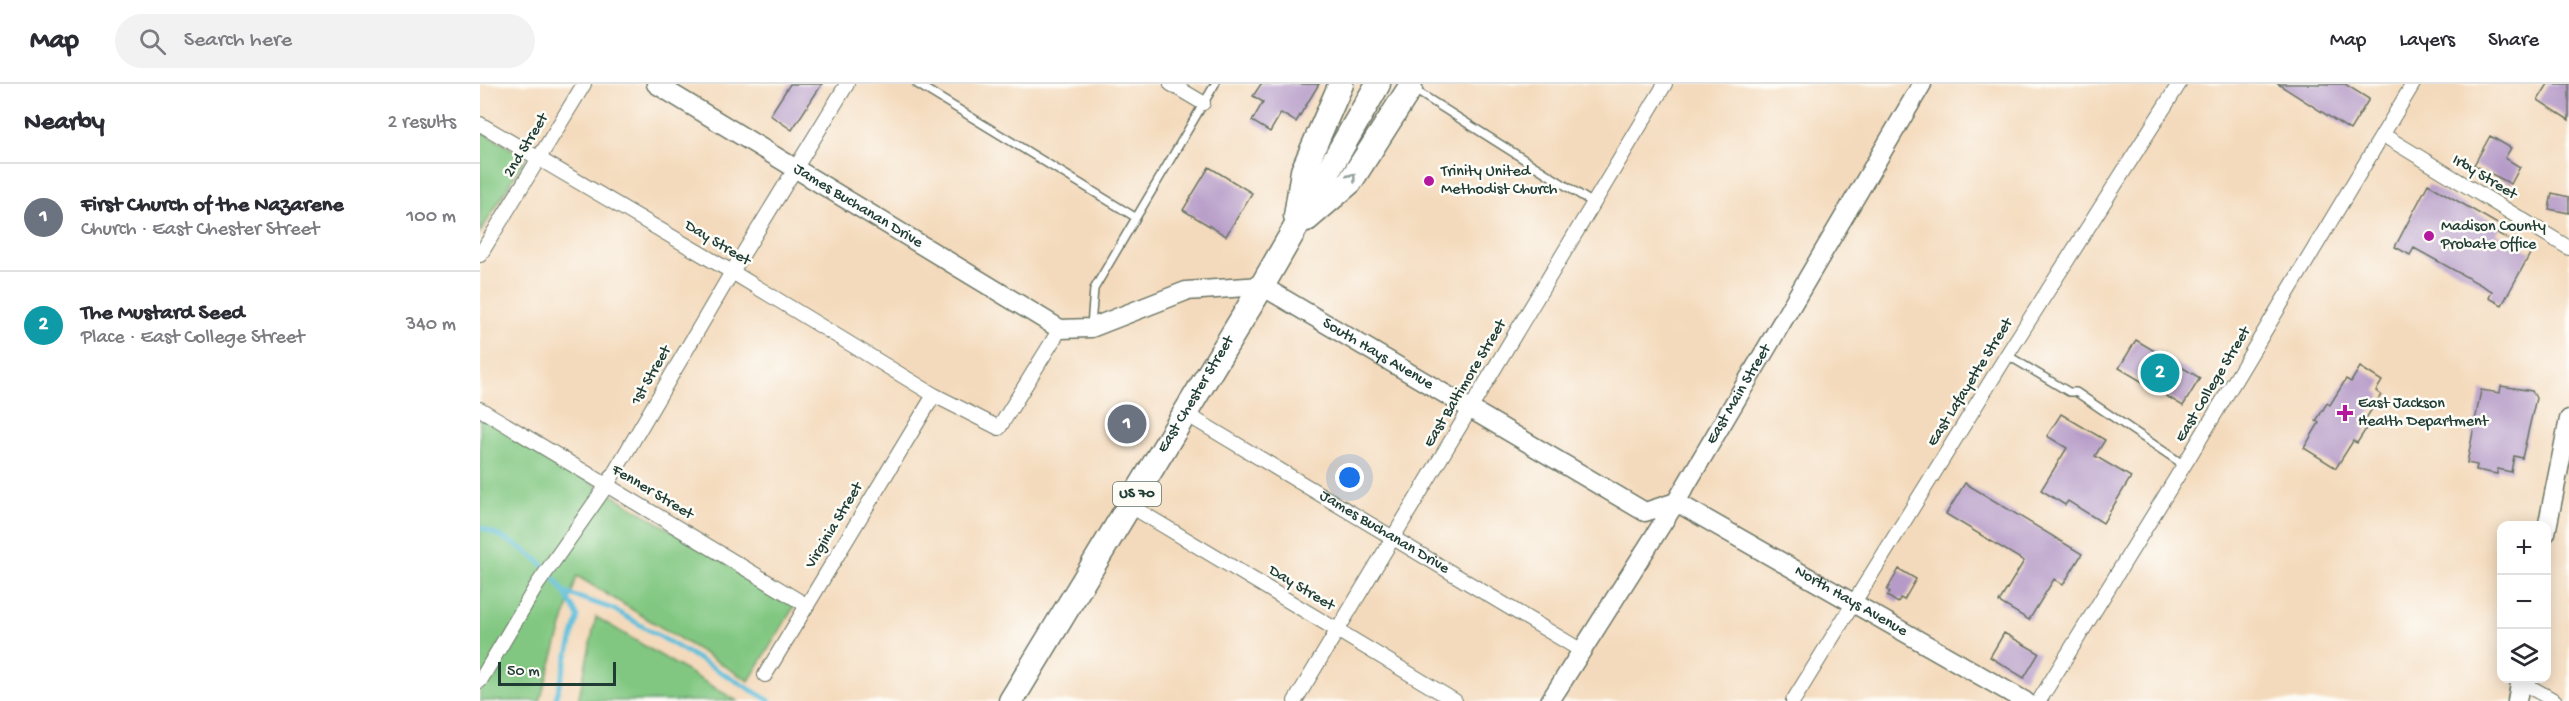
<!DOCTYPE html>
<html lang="en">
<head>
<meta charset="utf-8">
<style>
	:root { --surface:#fff; --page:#f2f2f3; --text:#2b2b33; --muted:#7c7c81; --line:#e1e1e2; --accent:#b5179e }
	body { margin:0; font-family:"Gochi Hand",sans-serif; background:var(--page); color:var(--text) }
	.controls { position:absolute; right:18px; bottom:18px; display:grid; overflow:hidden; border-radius:12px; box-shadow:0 3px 15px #0003 }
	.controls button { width:54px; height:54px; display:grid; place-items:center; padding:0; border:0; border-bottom:2px solid var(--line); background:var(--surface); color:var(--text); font:30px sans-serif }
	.scale { position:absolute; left:18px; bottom:15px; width:118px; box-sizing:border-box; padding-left:6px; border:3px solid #1f3d34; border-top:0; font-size:16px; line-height:21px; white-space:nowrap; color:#1f3d34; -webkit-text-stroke:4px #fdfcf7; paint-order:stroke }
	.you { position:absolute; left:870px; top:394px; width:21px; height:21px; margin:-15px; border:4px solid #fff; border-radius:50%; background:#1a73e8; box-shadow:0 0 0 9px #1a73e833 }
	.badge { display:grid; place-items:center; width:39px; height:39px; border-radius:50%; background:var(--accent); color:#fff; font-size:20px; font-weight:700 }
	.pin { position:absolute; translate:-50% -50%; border:3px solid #fff; box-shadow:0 2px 6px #0006 }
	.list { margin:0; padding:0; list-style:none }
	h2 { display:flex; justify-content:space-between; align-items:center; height:78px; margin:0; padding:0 24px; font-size:26px }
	h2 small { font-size:20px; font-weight:400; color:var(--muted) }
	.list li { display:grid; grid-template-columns:39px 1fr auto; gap:18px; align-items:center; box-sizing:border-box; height:108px; padding:0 24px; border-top:2px solid var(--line) }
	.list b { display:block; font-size:22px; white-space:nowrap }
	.list p { margin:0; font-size:20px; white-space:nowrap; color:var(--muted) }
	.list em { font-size:20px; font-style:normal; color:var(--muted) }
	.icon { flex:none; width:33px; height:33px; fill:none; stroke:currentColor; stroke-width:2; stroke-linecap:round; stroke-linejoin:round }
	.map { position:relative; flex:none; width:2089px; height:617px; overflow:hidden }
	header { display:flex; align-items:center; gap:36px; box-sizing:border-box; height:84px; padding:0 30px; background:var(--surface); border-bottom:2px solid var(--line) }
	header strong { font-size:28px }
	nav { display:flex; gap:33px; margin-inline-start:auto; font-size:21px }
	.search { width:420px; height:54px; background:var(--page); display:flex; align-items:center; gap:15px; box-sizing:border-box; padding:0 21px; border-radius:33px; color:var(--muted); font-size:22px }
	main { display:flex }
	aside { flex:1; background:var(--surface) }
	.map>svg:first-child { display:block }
</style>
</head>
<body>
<header>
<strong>Map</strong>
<div class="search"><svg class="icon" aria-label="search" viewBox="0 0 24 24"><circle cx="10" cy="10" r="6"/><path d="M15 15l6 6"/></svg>Search here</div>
<nav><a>Map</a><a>Layers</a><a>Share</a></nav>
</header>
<main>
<aside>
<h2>Nearby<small>2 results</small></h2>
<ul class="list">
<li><span class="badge" style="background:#6b7280">1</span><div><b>First Church of the Nazarene</b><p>Church · East Chester Street</p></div><em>100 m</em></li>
<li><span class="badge" style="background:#0f9aa8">2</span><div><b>The Mustard Seed</b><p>Place · East College Street</p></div><em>340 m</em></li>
</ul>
</aside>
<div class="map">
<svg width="2089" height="617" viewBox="0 0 2089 617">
	<rect width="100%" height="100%" fill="#fdfcf7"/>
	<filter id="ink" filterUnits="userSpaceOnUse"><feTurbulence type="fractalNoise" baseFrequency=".0167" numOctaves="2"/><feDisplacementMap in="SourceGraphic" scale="12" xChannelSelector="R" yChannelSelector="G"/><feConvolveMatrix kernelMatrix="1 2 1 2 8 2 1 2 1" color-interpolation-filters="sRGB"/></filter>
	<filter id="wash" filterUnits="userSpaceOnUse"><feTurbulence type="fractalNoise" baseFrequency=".008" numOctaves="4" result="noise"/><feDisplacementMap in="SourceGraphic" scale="24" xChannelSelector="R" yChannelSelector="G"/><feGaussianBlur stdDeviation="1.35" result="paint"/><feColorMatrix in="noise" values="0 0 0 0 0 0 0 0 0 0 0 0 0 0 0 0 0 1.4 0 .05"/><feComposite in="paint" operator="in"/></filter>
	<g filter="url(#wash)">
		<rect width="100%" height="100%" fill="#f4dabc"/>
		<path fill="#81c781" stroke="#50825a" stroke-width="1.5" d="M0,47l46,26 -46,76z
			M0,331l315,190 -46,76 -172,-105 -37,125h-60z
			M116,533l141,84h-159z"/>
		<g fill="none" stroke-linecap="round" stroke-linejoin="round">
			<path stroke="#5ebfdc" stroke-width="4.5" d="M0,443c51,22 73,39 98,90l-23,84
				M86,509l47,16 157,92"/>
		</g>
		<g id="blocks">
			<path fill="#b69bc8" d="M310,0h32l-30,46 -22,-15z
				M781,0h58l-23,38 -15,-9 -11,19 -18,-11 11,-19 -10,-6z
				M1798,0h67l24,15 -19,31z
				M2068,0h21v36l-31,-20z
				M2010,52l21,12 -6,10 15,9 -9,17 -37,-19z
				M729,83l43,26 -26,43 -43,-26z
				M1948,100l73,42 -4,7 34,19 -29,53 -13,-7 3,-7 -78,-43 -4,7 -15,-8z
				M2072,109l17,4v16l-20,-4z
				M1656,256l64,38 -17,28 -64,-38z
				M1880,283l22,14 -6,10 5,4 -20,31 5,3 -9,14 -4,-2 -17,27 -32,-20 15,-25 -3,-2 11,-18 3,2 16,-26 5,3z
				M2021,302l31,5 4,7 -14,60 -8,-2 -3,16 -13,-3 -1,5 -21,-4 1,-5 -10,-2 14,-73 19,3z
				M1581,330l44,26 -10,16 36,21 -28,46 -35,-22 -3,4 -24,-15 26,-42 -20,-12z
				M1485,399l117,71 -19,31 -9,-6 -25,41 -30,-18 25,-41 -78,-47z
				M1419,485l17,10 -12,21 -4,-2 -2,5 -11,-7 3,-4 -3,-2z
				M1524,549l35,20 -15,25 -34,-21z"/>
		</g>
	</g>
	<g filter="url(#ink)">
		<use href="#blocks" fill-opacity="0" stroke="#6a7464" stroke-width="1.5"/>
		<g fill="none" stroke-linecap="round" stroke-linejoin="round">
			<defs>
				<path id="lane" d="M437,0l218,133
					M933,5l180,114
					M611,242l3,-37 121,-205
					M1527,271l62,37h7l108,73"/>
				<g id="street">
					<path d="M691,0l32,19"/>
					<path d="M0,40l252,148 202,123 65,33 61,-99"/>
					<path d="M1903,51l186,113"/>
					<path d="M0,171l104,-171"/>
					<path d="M0,325l326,196"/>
					<path id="s1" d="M706,330l396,237"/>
					<path d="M649,421l326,196"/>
					<path d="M285,591l169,-280"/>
					<path d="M0,597l57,-96 70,-100 125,-213 115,-188"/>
					<path d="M2041,598l34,19"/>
					<path d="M815,617l370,-617"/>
					<path d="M1313,617l214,-346 172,-271"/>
					<path d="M1559,617l150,-244 224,-373"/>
				</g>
				<g id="secondary">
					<path id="s2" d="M176,0l404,245 31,-1 95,-37 76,-5 383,226 31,-10"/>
					<path id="s3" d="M1196,418l349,199"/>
					<path d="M2066,449l23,-114"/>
					<path id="s4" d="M1070,617l126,-199 246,-418"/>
					<path d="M2037,617l4,-23"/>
				</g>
				<g id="highway">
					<path d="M816,132l7,-45 38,-87"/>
					<path d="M827,135l43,-37 60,-94"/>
					<path id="s5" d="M531,617l251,-415 116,-202"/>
				</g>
			</defs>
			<use href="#lane" stroke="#6a7464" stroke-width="10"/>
			<use href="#street" stroke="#6a7464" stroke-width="16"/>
			<use href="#secondary" stroke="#6a7464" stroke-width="21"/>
			<use href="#highway" stroke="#6a7464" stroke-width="27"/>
			<use href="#lane" stroke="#fff" stroke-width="7"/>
			<use href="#street" stroke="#fff" stroke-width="14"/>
			<use href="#secondary" stroke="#fff" stroke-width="18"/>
			<use href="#highway" stroke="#fff" stroke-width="24"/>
		</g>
		<defs><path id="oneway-chevron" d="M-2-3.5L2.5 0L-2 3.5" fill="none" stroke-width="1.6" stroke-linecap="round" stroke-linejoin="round" transform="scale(1.5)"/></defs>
		<use stroke="#8f9e9a" href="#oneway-chevron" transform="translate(872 93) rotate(-53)"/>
	</g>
	<g fill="#b5179e" stroke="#fdfcf7" stroke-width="2">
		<circle cx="949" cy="97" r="6"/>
		<circle cx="1949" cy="152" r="6"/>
		<path d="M1862 320h6v6h6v6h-6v6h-6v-6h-6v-6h6z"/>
	</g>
	<g text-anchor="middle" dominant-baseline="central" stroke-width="5" stroke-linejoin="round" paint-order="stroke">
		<rect fill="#fdfcf7" stroke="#62766e" stroke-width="1.5" x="633" y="398" width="48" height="24" rx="4.5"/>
		<g font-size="15" font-weight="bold" fill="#1f3d34">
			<text x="657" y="410">US 70</text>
		</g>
		<g font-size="16" fill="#1f3d34" stroke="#fdfcf7">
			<text transform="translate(47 62) rotate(-59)">2nd Street</text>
			<text transform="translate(2004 94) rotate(31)">Irby Street</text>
			<text stroke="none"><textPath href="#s2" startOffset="236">James Buchanan Drive</textPath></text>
			<text transform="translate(237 160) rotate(31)">Day Street</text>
			<text stroke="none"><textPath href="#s2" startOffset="816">South Hays Avenue</textPath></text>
			<text transform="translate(172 292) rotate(-60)">1st Street</text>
			<text transform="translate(1491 299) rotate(-58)">East Lafayette Street</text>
			<text transform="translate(986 300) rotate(-59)">East Baltimore Street</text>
			<text transform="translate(1734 301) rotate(-59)">East College Street</text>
			<text stroke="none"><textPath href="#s5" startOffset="358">East Chester Street</textPath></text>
			<text stroke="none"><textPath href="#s4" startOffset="360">East Main Street</textPath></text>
			<text transform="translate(172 409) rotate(31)">Fenner Street</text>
			<text transform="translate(355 442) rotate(-59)">Virginia Street</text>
			<text stroke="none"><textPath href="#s1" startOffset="231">James Buchanan Drive</textPath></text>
			<text transform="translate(821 505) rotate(31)">Day Street</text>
			<text stroke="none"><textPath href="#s3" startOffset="201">North Hays Avenue</textPath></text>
		</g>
		<g font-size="16" fill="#1f3d34" stroke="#fdfcf7" text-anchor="start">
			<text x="961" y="88">Trinity United<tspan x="961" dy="18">Methodist Church</tspan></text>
			<text x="1961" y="143">Madison County<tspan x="1961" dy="18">Probate Office</tspan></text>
			<text x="1878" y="320">East Jackson<tspan x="1878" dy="18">Health Department</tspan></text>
		</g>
	</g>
</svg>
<div class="controls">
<button>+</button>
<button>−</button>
<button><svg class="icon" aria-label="layers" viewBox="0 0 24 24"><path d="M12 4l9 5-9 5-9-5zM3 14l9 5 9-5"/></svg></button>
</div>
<div class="scale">50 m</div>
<div class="you"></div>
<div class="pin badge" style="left:647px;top:340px;background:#6b7280">1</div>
<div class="pin badge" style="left:1680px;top:289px;background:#0f9aa8">2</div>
</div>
</main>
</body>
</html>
